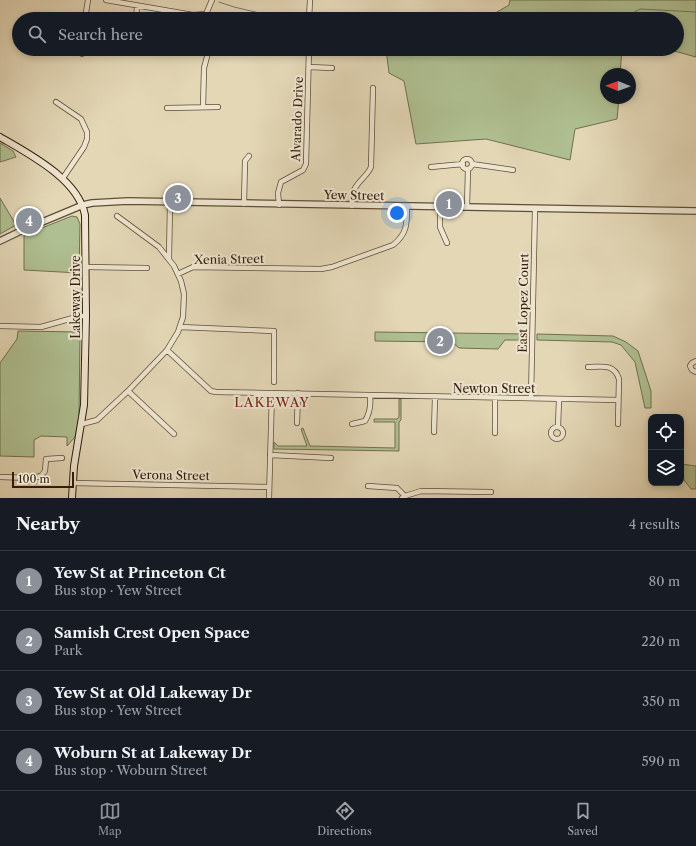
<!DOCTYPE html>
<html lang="en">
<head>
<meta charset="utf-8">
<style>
	:root { --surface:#171b24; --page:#242831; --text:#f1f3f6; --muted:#9ea1a6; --line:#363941; --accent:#8c9099 }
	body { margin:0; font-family:"Libre Caslon Text",serif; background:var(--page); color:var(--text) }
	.controls { position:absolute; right:12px; bottom:12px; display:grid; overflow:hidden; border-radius:8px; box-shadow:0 2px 6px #0003 }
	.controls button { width:36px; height:36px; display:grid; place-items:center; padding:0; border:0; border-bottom:1px solid var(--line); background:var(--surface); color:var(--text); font:20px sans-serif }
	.compass { position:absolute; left:600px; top:68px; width:36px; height:36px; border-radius:50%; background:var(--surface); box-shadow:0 2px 6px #0003; rotate:271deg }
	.scale { position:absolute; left:12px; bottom:10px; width:62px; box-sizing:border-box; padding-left:4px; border:2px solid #361f0a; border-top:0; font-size:11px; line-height:14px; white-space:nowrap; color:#361f0a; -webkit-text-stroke:3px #ede5d0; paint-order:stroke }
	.you { position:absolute; left:397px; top:213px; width:14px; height:14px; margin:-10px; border:3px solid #fff; border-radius:50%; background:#1a73e8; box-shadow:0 0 0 6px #1a73e833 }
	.badge { display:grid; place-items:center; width:26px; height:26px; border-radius:50%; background:var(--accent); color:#fff; font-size:13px; font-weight:700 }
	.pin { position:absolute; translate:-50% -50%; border:2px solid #fff; box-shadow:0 1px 4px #0006 }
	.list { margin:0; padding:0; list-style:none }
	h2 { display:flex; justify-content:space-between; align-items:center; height:52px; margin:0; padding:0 16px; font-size:17px }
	h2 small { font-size:13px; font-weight:400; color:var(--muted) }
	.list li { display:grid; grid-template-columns:26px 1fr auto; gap:12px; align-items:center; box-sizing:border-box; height:60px; padding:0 16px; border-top:1px solid var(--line) }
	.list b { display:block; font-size:15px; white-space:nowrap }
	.list p { margin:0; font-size:13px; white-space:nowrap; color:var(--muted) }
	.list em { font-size:13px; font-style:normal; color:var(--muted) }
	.icon { flex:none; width:22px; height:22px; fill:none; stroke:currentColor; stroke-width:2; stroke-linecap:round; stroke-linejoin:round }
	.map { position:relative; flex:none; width:696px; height:498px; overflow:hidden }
	.search { position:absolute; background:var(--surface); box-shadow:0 2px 6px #0003; left:12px; right:12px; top:12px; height:44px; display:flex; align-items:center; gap:10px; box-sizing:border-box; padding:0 14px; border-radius:22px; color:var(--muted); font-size:15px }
	.sheet { height:292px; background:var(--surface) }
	nav { display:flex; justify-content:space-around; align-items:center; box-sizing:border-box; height:56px; border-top:1px solid var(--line); background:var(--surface); font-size:11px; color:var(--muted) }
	nav a { display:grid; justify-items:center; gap:2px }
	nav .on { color:var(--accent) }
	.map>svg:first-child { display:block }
</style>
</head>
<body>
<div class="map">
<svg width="696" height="498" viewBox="0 0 696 498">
	<rect width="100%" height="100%" fill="#e3d7b6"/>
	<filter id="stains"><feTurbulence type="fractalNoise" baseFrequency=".005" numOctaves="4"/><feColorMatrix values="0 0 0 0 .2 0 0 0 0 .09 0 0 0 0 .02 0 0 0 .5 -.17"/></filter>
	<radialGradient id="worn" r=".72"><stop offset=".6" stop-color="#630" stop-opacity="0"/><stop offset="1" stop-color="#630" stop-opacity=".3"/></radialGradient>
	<path fill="#afbf91" stroke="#726f4e" d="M510,0h186v57l-29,-8h10v-30h-192l24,-14z
		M386,49h236l-2,25h-14v24h13l-2,21 -42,10 -5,31 -84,-21 -70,5 -12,-63 -15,-8z
		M0,143l13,8 3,6 -16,5z
		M0,198l16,27 -16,9z
		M72,216l5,1 3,7 -1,49 -55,-3v-35z
		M18,331l62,1 -1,86 -4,19 -8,9v-9l-26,-1 -7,4v17l-34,-1v-93l17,-24z
		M375,332l150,2v6h-20l-7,9 -39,-1 -7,-6 -77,-1z
		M537,334l76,2 13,6 12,9 13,40v17h-6l-10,-46 -14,-17 -9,-3 -75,-2z
		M399,399h2v21l-2,2v29l-125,-2v-7l4,4h29l-6,-17 2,-1 7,18 85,2v-26h-21v-3h23l2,-2z
		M681,464l15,2v23h-5l-10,-13z"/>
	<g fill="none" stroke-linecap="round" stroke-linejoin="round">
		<path stroke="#707b71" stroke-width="1" d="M219,2l15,5 51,12
			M622,19l18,-10 56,3"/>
		<defs>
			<path id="minor" d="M106,0l87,15 13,-1
				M85,19l3,-19
				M136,19l1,-13
				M208,19l-2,-5 6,-14
				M309,19l1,-19
				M81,49l1,5
				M138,49l3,3 11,1
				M309,67l23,1
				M56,102l25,17 6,13v7l-3,8 -21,31
				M203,107l1,-39 5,-19
				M167,108l51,-1
				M462 164a5 5 0 1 1 10 0a5 5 0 1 1-10 0Z
				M472,164l41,6
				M431,167l32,-3
				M244,204l1,-43 4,-5
				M279,205l-1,-12 3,-11 22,-12 3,-6 3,-115
				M352,206c0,-4 -1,-9 1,-13 2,-10 14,-16 18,-26l2,-79
				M440,207v20l7,16
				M467,207l1,-38
				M169,259l1,-56
				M86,267l61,1
				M178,274l15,-7 128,2 11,-2 61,-22c14,-11 14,-21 14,-38
				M0,326l41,1 39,-11h6
				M180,327l94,4v51
				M167,350l44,41 5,1 402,8
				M696,361l-4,2 -2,3 2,4 4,2
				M588,367c13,0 26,-4 31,12l-1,45
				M128,391l46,43
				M531,398l4,-190
				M297,423l1,-30
				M82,424l15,-4 31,-29 39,-41 11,-18 5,-15 1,-23 -3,-13 -7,-15 -15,-19 -42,-31
				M352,424l13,-3c5,-8 6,-16 5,-25
				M551 433a6 6 0 1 1 12 0a6 6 0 1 1-12 0Z
				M558,427l1,-28
				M434,432l1,-35
				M495,433v-35
				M270,455l61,3
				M0,477l31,1 10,-2 4,-5 1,-12 16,-1
				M72,483l197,4
				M368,486l29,2 8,8 -3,2
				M405,496l16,-5 70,1
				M269,498l3,-105"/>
			<path id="tertiary" d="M0,241l23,-11 60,-25 9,-2 36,-2 568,10"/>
			<path id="secondary" d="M0,137c29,17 78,42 85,78l1,101 -2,89 -10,61 -2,32"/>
		</defs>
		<use href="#minor" stroke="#614d35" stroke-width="6"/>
		<use href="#tertiary" stroke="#614d35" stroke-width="8"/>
		<use href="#secondary" stroke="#361f0a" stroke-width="8"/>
		<use href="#minor" stroke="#ede5d0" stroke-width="4.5"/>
		<use href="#tertiary" stroke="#ede5d0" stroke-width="5.5"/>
		<use href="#secondary" stroke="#ede5d0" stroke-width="6"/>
	</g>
	<g text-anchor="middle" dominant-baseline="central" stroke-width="4" stroke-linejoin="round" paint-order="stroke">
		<g font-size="12" fill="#361f0a" stroke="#ede5d0">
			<text transform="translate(297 119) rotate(-88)">Alvarado Drive</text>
			<text transform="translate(354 195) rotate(1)">Yew Street</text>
			<text transform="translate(229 259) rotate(-1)">Xenia Street</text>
			<text transform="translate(75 297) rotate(-90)">Lakeway Drive</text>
			<text transform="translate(523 303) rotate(-89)">East Lopez Court</text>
			<text x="494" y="388">Newton Street</text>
			<text transform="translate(171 475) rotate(1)">Verona Street</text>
		</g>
		<g font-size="13" letter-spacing="1" fill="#7a1f14" stroke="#ede5d0">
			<text x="272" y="402">LAKEWAY</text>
		</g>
	</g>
	<rect width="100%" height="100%" filter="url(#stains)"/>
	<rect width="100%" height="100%" fill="url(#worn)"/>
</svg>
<div class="controls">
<button><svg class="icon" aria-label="locate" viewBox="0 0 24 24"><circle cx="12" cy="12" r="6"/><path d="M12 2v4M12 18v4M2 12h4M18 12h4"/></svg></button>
<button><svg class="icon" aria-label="layers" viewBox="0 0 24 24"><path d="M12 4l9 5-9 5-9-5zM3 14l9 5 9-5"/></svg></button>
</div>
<svg class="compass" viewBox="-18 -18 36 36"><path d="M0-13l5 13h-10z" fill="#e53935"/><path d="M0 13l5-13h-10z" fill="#9ea1a6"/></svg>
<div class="scale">100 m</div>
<div class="you"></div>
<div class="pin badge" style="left:449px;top:204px">1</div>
<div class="pin badge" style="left:440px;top:341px">2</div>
<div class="pin badge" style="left:178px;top:198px">3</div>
<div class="pin badge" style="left:29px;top:221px">4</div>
<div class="search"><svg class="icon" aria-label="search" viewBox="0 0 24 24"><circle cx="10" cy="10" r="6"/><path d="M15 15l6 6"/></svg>Search here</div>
</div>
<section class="sheet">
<h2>Nearby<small>4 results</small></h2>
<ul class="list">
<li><span class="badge">1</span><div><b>Yew St at Princeton Ct</b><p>Bus stop · Yew Street</p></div><em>80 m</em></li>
<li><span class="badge">2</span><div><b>Samish Crest Open Space</b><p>Park</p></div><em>220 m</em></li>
<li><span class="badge">3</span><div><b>Yew St at Old Lakeway Dr</b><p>Bus stop · Yew Street</p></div><em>350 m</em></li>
<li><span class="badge">4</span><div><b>Woburn St at Lakeway Dr</b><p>Bus stop · Woburn Street</p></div><em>590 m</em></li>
</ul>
</section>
<nav>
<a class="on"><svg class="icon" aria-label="map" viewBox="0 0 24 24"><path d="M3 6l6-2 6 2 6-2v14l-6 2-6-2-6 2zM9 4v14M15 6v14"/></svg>Map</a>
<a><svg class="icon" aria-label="directions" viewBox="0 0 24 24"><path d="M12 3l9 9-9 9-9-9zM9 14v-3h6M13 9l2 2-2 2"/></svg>Directions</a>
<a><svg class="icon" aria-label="saved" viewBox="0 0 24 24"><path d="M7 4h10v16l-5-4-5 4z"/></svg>Saved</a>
</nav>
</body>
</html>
